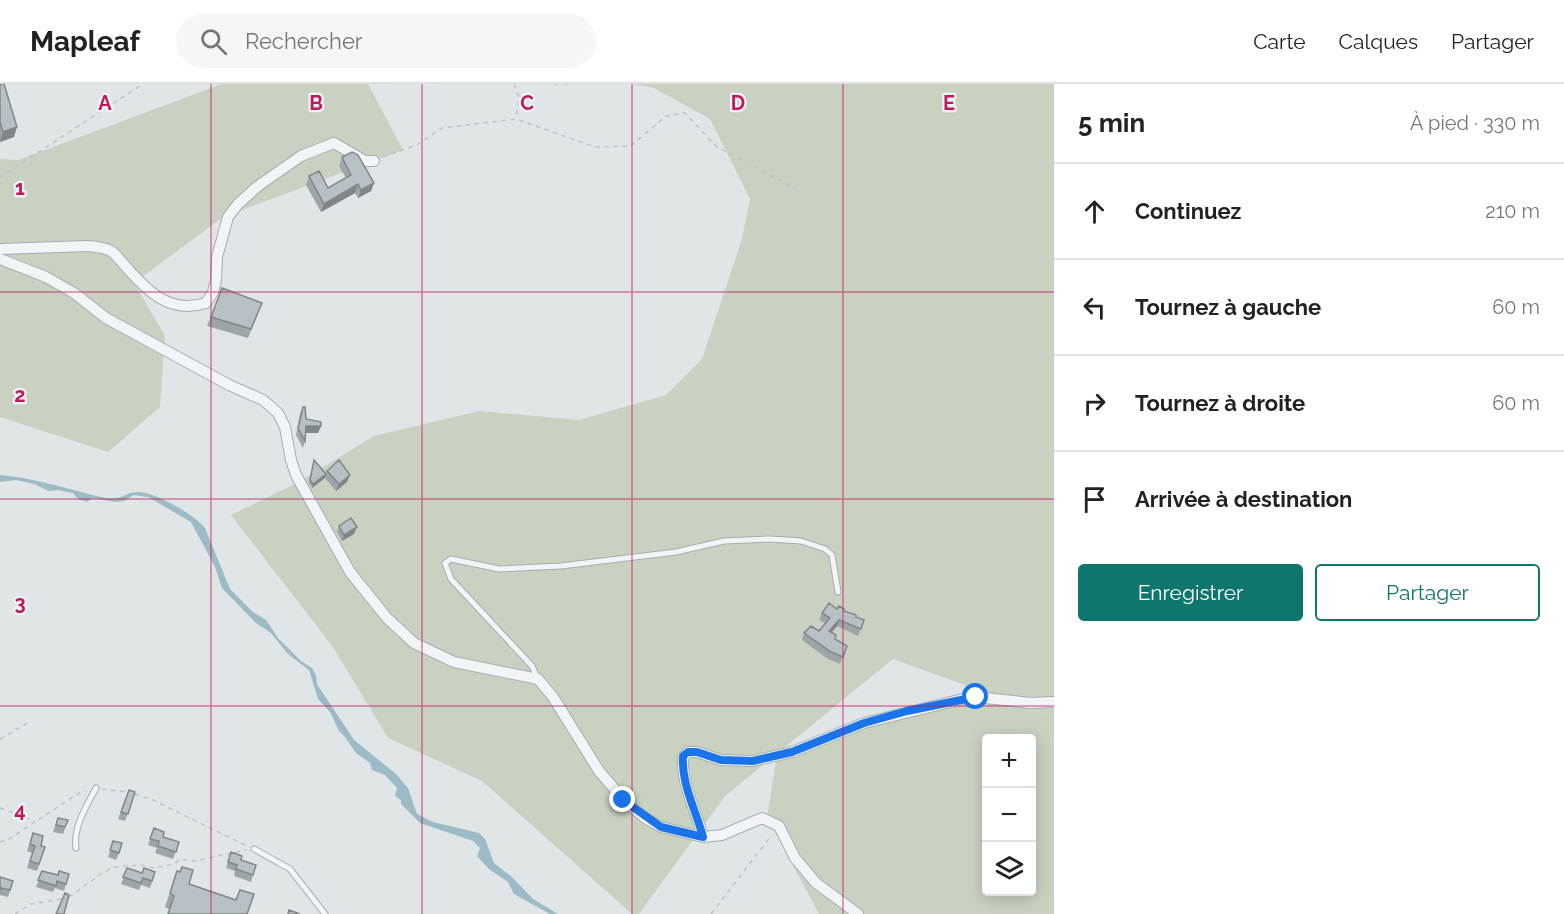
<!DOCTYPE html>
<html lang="fr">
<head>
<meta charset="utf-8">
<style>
	:root { --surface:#fff; --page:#f6f6f6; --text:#222; --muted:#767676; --line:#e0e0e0; --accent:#0f766e }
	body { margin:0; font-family:Raleway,sans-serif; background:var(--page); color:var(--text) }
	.controls { position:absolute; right:18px; bottom:18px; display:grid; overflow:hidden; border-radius:6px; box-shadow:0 3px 15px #0003 }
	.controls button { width:54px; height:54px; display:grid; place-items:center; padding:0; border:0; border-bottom:2px solid var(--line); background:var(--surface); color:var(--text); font:30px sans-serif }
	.stop { position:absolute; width:18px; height:18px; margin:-14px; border:4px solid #1a73e8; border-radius:50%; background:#fff }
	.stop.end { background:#1a73e8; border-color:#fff; box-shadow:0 2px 6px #0008 }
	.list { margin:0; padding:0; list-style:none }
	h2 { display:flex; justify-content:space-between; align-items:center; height:78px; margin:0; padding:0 24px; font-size:26px }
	h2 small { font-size:20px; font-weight:400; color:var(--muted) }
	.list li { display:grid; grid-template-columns:39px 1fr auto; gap:18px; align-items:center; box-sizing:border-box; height:96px; padding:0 24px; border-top:2px solid var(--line) }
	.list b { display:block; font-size:22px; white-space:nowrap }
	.list em { font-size:20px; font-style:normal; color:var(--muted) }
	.actions { display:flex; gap:12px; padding:18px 24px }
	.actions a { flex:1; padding:14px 0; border:2px solid var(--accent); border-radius:6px; text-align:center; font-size:21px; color:var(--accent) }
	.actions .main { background:var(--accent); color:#fff }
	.icon { flex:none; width:33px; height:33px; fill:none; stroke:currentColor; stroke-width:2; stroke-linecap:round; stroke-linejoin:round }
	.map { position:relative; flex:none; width:1054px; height:830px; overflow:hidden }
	header { display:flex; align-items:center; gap:36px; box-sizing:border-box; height:84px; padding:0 30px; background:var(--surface); border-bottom:2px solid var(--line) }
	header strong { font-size:28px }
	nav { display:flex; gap:33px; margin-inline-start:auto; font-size:21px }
	.search { width:420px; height:54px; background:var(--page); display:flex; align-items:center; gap:15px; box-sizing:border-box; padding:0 21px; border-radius:33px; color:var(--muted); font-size:22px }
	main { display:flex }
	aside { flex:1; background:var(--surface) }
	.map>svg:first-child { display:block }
</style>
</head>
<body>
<header>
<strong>Mapleaf</strong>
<div class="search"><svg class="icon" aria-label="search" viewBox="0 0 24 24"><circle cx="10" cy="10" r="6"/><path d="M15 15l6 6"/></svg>Rechercher</div>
<nav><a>Carte</a><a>Calques</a><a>Partager</a></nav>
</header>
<main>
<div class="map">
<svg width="1054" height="830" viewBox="0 0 1054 830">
	<rect width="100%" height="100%" fill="#e0e5e8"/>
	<path fill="#c9d2c1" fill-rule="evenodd" d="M222,0h146l35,66 -180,67 -89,66 31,53 -5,71 -52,45 -108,-35v-258l18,1z
		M633,0h421v830h-235l-52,-97 9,-56 90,-44 120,-23 67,23 -160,-58 -168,137 -86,118h-7l-150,-133 -94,-43 -55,-91 -102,-132 66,-32 77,-47 105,-25 100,9 87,-25 36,-36 40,-120 8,-40 -40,-80 -56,-31zM987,654h45v154h-45z"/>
	<path fill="#9cbbc7" d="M0,391c35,3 67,14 101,22 21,5 19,-3 35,-5 17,-2 60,24 69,36l25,61 23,23 13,8 12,18 23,23 11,7 4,7 1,9 37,56 42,34 12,14 9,26 16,8 46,11 6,6 9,24 18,14 21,22 25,15h-8l-36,-20 -6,-12 -19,-13 -12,-13 3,-8 -7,-7 -53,-18 -19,-19v-4l-6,-4 2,-8 -12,-13 -13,-5 -2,-7 -14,-10 -11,-16 -6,-6 -9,-19 -12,-13 -9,-29 -21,-16 -17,-21 -15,-10 -34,-35 -7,-21 -24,-45 -43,-25 -14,-2 -10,6 -9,1 -22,-4 -6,4 -9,-3 -5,-6 -15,-3 -9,1 -15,-7 -18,-4 -16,2z"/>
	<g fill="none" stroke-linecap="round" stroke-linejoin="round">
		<defs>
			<path id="service" d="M537,593l-5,-11 -81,-87 -6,-16 6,-4 48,10 62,-3 115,-14 48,-11 46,-2 31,2 24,8 7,6 6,37
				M76,764c-3,-21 10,-41 20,-60
				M254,765l36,20 35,45"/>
			<path id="minor" d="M0,165l88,-3c8,1 15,1 23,5 6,4 11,12 16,17 22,25 44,46 79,35l7,-11 3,-12 1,-23 11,-40 10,-13 20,-18 43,-30 33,-13 31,18h9
				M0,175l46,18 28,16 32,25 123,67 34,15 15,13 7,14 6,33 5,15 54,97 37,46 27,25 40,19 84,17 15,18 46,74 24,28 22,19 16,9 42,10 19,-2 40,-17 17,8 16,32 21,25 42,31
				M703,753c-7,-27 -22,-53 -20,-80l5,-5h9l24,8 32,1 39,-9 72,-29 103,-25 9,-1 55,6 23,-1"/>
		</defs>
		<use href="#service" stroke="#a5adb2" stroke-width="7"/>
		<use href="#minor" stroke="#a5adb2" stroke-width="12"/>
		<path stroke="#bec3c7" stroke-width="1.5" stroke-dasharray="4.5 4.5" stroke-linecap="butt" d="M514,0l5,13 -3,21
			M554,0h16
			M383,73l34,-12 25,-17 74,-9 79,28 36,-1 35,-30 19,-3 32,34 85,45
			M0,93l143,-93
			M0,655l31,-18
			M102,705l28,3
			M135,710l18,6 94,46
			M0,724l35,13
			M0,758l9,-3 70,-46 7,-2
			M69,813l32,-23 13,-7 27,-2 13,3 21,-4 4,-5 16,2 51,-11
			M15,830l16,-10 30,-5
			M711,830l60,-78"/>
		<use href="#service" stroke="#f2f5f7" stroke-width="5"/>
		<use href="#minor" stroke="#f2f5f7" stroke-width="10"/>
	</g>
	<path fill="#9da5a9" d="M0,0l14,53 -14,5z
		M342,73l32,26 -3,8 -13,7 -3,-5 -34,19 -15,-27 3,-9 19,12 18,-10 -7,-12z
		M222,204l40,15 -14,35 -41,-12z
		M303,323l3,12 15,7 -3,7h-12l-1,8 -2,7 -7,-13 4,-21z
		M314,376l12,14 1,-3 20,11 -11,9 -11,-13 -13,10 -3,-5z
		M339,442l15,8 -12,7 -5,-9z
		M837,525l19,8 8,3 -6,16 -21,-10 -6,6 4,7 12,7 -7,18 -12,-5 -26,-19 2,-7 15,-2 6,-8 -6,-3 3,-7z
		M129,706l6,2 -10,29 -7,-2z
		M58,734l10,2 -5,14 -10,-2z
		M154,744l9,9 16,5 -6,17 -18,-6 2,-5 -9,-3z
		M33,749l8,13 4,1 -8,24 -10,-3 5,-15 -5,-2z
		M113,757l6,12 -3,7 -8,-3z
		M231,768l10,8 15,5 -5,17 -17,-6 1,-5 -9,-3z
		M127,784l15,5 13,-1 -5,16 -9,-3 -2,5 -18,-6z
		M42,787l15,4 12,-1 -5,17 -9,-3 -2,4 -17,-5z
		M177,787l12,13 -20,25 -4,-2z
		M0,793l13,4 -5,16 -8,-2z"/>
	<path fill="#80868a" d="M17,43l-3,10 -14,5 3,-10z
		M374,99l-3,8 -13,7 3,-8z
		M358,100l-3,9 -34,19 3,-8z
		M306,342h15l-3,7h-14z
		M326,390l-1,4 -13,10 1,-4z
		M350,391l-3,7 -11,9 3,-7z
		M357,443l-3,7 -12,7 2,-6z
		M839,536l-2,6 -10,12 2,-7z"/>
	<path fill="#b7c0c5" stroke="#80868a" stroke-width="1.5" d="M0,0h4l13,43 -14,5 -3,-10z
		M352,68l6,3 16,28 -13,7 -3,-6 -34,20 -15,-28 10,-5 9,17 23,-13 -9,-18z
		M222,204l40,15 -11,26 -40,-12z
		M303,323h2l1,12 15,3v4h-15l-1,15 -7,-13z
		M314,376l12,14 -13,10 -3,-4z
		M339,376l11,15 -11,9 -12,-13z
		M351,434l6,9 -13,8 -5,-9z
		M829,519l8,6 2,-3 5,3v2l12,4v2l8,3 -3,9 -22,-9 -10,11 7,4 -1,4 12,7 -4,11 -12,-5 -27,-19 7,-7 8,5 11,-13 -8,-5z
		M129,706l6,2 -7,22 -7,-2z
		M58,734l10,2 -3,7 -9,-2z
		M154,744l10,4 -1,5 16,5 -3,10 -18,-6 1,-5 -9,-2z
		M33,749l10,3 -2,10 4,1 -6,17 -9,-3 5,-15 -5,-2z
		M113,757l9,2 -3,10 -9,-3z
		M231,768l11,4 -1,4 15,5 -3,10 -17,-6 1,-4 -9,-3z
		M182,783l11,3 -4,14 47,16 4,-10 14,4 -7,20h-79l6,-18 -4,-3 7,-22 3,1z
		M127,784l15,5 2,-5 11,4 -3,9 -9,-3 -2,5 -18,-6z
		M42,787l16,4 1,-4 10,3 -3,10 -9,-3 -1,5 -18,-6z
		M0,793l13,4 -3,9 -9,-2 -1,3z
		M65,809l4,2 -5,19h-8z
		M289,826l11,4h-12z"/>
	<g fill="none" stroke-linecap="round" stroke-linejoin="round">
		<path stroke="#1a73e8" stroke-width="8" d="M623,716l38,27 42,10c-7,-27 -22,-53 -20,-81l5,-4h9l24,8 32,1 39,-9 72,-29 43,-12 69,-14"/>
	</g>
	<path fill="none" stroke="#c2185b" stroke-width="1.5" stroke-opacity="0.55" d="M211,0v830M422,0v830M632,0v830M843,0v830M0,208h1054M0,415h1054M0,622h1054"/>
	<g font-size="20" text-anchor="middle" font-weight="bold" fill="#c2185b" stroke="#eff4f6" stroke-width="4.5" stroke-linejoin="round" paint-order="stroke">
		<text x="105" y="26">A</text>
		<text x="316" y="26">B</text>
		<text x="527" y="26">C</text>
		<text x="738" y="26">D</text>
		<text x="949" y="26">E</text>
		<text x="20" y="111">1</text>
		<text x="20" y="318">2</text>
		<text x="20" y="526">3</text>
		<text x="20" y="733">4</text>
	</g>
</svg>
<div class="controls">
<button>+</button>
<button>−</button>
<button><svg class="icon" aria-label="layers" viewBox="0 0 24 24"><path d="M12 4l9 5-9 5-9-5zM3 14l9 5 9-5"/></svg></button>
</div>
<div class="stop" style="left:976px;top:613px"></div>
<div class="stop end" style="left:623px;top:716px"></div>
</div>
<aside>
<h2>5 min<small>À pied · 330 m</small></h2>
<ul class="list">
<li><svg class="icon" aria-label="ahead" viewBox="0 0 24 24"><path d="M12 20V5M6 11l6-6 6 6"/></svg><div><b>Continuez</b></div><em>210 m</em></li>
<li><svg class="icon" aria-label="left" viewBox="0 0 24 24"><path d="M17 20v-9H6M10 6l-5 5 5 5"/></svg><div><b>Tournez à gauche</b></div><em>60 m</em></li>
<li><svg class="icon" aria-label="right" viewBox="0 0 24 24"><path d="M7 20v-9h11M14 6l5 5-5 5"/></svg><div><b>Tournez à droite</b></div><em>60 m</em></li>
<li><svg class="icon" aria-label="arrive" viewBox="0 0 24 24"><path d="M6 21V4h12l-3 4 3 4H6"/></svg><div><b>Arrivée à destination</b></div></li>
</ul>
<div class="actions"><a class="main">Enregistrer</a><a>Partager</a></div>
</aside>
</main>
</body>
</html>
